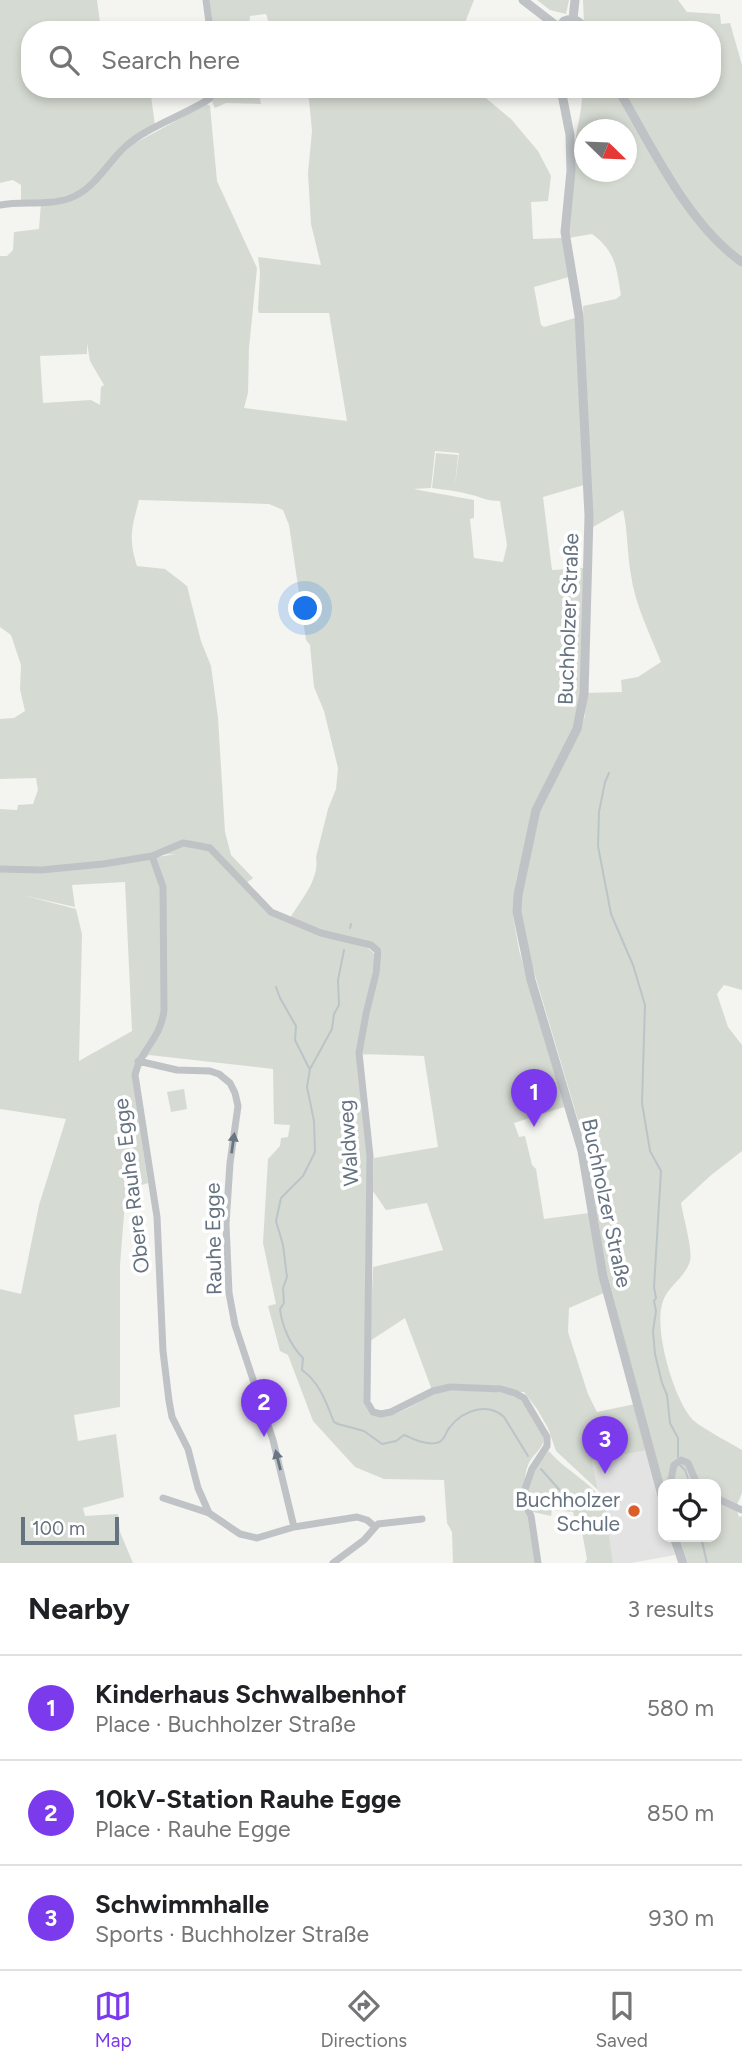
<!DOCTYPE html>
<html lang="en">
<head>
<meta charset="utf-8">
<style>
	:root { --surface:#fff; --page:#f2f2f2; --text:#202124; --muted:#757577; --line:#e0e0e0; --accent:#7c3aed }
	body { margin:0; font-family:Figtree,sans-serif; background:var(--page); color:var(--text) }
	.controls { position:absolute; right:21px; bottom:21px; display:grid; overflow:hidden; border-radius:14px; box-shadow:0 4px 10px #0003 }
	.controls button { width:63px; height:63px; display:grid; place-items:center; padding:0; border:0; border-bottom:2px solid var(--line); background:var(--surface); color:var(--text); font:35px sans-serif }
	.compass { position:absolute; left:574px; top:119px; width:63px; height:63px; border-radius:50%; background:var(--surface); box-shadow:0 4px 10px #0003; rotate:113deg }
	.scale { position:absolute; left:21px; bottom:18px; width:98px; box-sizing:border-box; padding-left:7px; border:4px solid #657280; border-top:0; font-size:19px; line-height:24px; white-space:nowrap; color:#657280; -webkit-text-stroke:5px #fff; paint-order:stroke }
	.you { position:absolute; left:306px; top:609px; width:24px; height:24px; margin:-18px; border:5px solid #fff; border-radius:50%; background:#1a73e8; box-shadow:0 0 0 10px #1a73e833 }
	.badge { display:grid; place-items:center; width:46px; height:46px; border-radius:50%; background:var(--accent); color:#fff; font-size:23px; font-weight:700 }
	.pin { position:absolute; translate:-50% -58px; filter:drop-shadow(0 2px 4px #0008) }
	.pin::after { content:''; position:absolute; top:37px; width:24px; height:21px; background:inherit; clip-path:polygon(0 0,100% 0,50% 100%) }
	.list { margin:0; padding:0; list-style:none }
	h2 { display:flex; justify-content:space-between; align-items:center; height:91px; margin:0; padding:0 28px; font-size:30px }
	h2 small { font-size:23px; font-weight:400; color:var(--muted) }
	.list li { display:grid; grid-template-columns:46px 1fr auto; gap:21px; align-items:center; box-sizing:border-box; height:105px; padding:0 28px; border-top:2px solid var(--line) }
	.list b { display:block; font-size:26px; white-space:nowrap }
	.list p { margin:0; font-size:23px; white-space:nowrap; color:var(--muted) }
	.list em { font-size:23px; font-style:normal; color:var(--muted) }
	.icon { flex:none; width:38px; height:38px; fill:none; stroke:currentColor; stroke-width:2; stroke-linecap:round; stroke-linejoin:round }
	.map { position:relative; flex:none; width:742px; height:1563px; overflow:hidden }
	.search { position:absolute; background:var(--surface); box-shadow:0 4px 10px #0003; left:21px; right:21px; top:21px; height:77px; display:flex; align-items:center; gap:18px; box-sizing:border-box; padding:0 24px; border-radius:28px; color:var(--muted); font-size:26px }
	.sheet { height:406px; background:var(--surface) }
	nav { display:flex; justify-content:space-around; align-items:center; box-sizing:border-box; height:98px; border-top:2px solid var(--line); background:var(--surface); font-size:19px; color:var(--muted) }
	nav a { display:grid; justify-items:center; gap:4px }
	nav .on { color:var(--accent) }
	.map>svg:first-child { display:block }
</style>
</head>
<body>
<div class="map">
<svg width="742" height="1563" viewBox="0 0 742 1563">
	<rect width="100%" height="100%" fill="#f4f4f1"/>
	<path fill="#e2e3e2" d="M647,1450l16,67v20h6l6,18 -44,8h-18l-8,-58 -7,-15 -6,-29z"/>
	<path fill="#d5dbd2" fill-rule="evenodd" d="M0,0h97l4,30h-71v59h120l5,36 -66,59c-22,16 -42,16 -68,16v-15l-8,-5 -13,3z
		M208,0h266l-12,30h-191l-5,-16 -16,2 -1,14h-36z
		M537,0h32l-3,14 -16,-4z
		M583,0h95l9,12 33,2 1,10 9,-1 12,42v925l-18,-5 -7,9 11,33 14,18v106l-32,25 -29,27c2,13 12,47 9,58 -5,17 -22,25 -27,40 -10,26 10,97 29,118 6,7 40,25 50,31v43l-6,14 3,10 3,-1v47h-54l-9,-26h37v-53h-16l-11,-25 8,25 -34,1 -56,-212 -21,-126 -65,-219 -4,-52 -4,39 6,35 45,157 -50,16 5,14 6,-1 7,29 4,4 8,50 45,-6 15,80 -35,15 -1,24 20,62 9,18 38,-8 12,46 -55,11 6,29 -42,-39 -8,-23 -11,-19 -13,-17 -92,-2 -27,-72 -35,23 3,-74 70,-17 -16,-47 -41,7 -13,-19 1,-33 64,-11 -14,-91 -62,-2c3,-35 14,-69 20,-104l-12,-8 -45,-10 -35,-14c11,-18 30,-39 26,-61l12,-48 8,-20 2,-21 -14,-57 -10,-24 -4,-42 -4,-5 -17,-115 -6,-15 -14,-6 -130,-4c-7,27 -11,38 -2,66l28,3 22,17 14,55 10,25 7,52 7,114 6,23 22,23 -8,6 25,30 54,22 44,12 8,7 -15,74 7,135 -4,239c14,35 56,-7 79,-12 15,-3 68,-1 80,9 7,6 16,29 21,38 -2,13 -11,15 -16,27 -9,19 4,74 7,98h-82l-1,-31 -5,-9 -3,-43 -60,-1 -29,-12 -42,-46 -25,-66 -8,-4 -12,-45 8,-2 -13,-61 5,-84 12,-13 1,-8 7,-1 2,-12 -16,-1 -1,-55 -124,-14 -3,3 -3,-2 -11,17 16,110 -22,7 -6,75v142l-46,8 4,26 38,-7 8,63 -41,11 2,8 33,-2 2,18 13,31h-133v-274l21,5 18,-89 27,-86 -66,-10v-237l125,-10 51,-8 -28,1 -80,11 -68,2v-59l17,1 1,-5 15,-1 5,-14 -2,-12 -36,1v-60l14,-1 11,-7 -5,-22 1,-24 -10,-30 -11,-8v-371h7l6,-6 1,-18 25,-3 2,-26 37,-5 48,-50 81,-44 3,2 7,75 40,87 -8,80 -1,45 -4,15 103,13 -18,-108h-70l-1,-3 2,-38 -2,-15 63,8 -10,-41 -3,-51 4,-42 -4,-42h167l36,30 27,32 13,25 -3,25 -17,1 2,37 29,-1 7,39 -35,10 7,38 3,2 31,-9 9,167 -41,12 9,73 34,-2 -8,168 7,-20 1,-23 36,-1 -1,-12 17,-3 23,-15c-11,-28 -26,-57 -30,-87 -4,-22 -3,-44 -8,-65l-30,17 -10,-221 33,-7 5,-4c-5,-29 -5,-43 -29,-61l-24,4c1,-32 4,-63 7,-94 2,-19 8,-35 7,-55h130v-59h-122l-6,-7zM584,130h42v42h-42zM87,343l3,18 14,24 -3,2 -1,18 -9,-5 -48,3 -3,-47 47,-2zM435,451l24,2 -4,33 3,-31 -22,-2 -4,35c14,2 26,3 40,7 11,3 16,6 28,6l7,44 -4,17 -29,-4 -4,-39 4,-1v-18l-61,-11 18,-1zM125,882l7,149 -53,30 3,-127 -6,-25 -54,-14 53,12 -3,-22z
		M221,89h37l3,15 -35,-1 -11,5 -4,-8 5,-6h4z
		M184,1089l3,20 -16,3 -4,-20z
		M549,1451c16,20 44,31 56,54l8,58h-28l2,-4 -8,-43h-5l-1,-4 -21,-2 -1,6 -18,-4c-2,-6 -6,-15 -6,-22 0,-13 12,-30 22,-39z"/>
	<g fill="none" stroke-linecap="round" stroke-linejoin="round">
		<path stroke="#bbc4c9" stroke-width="2" d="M609,773l-4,9 -6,30 -1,34 13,68 22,51 12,40 -3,98 8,48 11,20 -7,116 2,11 -2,3 2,10 -3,20 2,23 7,29 5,12 3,28 8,15v19
			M350,928l1,-4
			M344,950l-6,30 1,25 -5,9 -2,15 -22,40 -3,18 7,34 1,31 -12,24 -22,22 -5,23 7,24 4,32 -4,11 1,15 -4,6c2,17 10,36 23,49l-1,12c18,13 24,32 32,52l4,2 26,7 18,13 14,-3 8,-6c10,4 21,10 32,8 9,-1 9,-11 14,-16 13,-17 38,-25 54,-10l24,39
			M276,987l4,11 16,28 -1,14 14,28
			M680,1465l5,5 5,14
			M541,1469l22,25
			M701,1537l6,26"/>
		<path stroke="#bfc3c6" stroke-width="7" d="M206,0l4,30
			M0,205c23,-4 48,1 70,-7 25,-9 36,-34 55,-51 23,-21 58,-31 84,-48l6,-10
			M152,856l11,31 1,123c-3,29 -24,40 -29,65l22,142 6,134 6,50 3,16 16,32 10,39 11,25 31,21 17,4 37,-11 63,-10 10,3 7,6
			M0,869l41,1 62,-6 49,-8 31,-13 12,2 15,3 61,64 50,21 50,12 7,6 -2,22 -10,41 -7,39 11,103 -3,246 6,10 8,2 10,-2 42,-21 17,-4 51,2 14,4 9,5 23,39v9l-15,23 -7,20v14l6,13 7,47
			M138,1061l39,9 33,1 9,3 11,9 5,10 3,13 -8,57 -4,61 3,69 6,32 38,115 21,87
			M670,1484l4,-19 7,-5 7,3 9,21
			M163,1498l46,15
			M716,1498l26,12
			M333,1563l31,-23 14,-16 44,-5"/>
		<path stroke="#bfc3c6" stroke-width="9" d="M523,0l35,27
			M573,19l2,-19
			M557,30l7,-9c9,-4 17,0 21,9
			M561,89l9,46 1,36 -6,61 14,84 10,200 -5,178 -7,35 -41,81 -18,85 -1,17 14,68 51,171 21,125 60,223
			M618,89c33,56 70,136 124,173
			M674,1537l9,26"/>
	</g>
	<defs><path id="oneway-solid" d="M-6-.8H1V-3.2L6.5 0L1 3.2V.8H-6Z" transform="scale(1.75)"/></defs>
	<g fill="#6a7684">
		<use href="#oneway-solid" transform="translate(233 1143) rotate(-82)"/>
		<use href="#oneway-solid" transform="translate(278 1460) rotate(-104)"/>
	</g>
	<circle fill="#db5f2a" stroke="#fff" stroke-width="2.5" cx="634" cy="1511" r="7"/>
	<g text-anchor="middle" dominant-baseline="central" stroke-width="7" stroke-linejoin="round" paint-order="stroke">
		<g font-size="21" fill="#657280" stroke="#fff">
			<text transform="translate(568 619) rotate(-88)">Buchholzer Straße</text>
			<text transform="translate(348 1143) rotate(-94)">Waldweg</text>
			<text transform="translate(131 1186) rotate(-97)">Obere Rauhe Egge</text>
			<text transform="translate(607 1203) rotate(78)">Buchholzer Straße</text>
			<text transform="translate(213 1239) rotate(-91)">Rauhe Egge</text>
		</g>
		<g font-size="21" fill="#657280" stroke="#fff" text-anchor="end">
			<text x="620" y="1499">Buchholzer<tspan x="620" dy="24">Schule</tspan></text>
		</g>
	</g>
</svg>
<div class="controls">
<button><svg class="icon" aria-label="locate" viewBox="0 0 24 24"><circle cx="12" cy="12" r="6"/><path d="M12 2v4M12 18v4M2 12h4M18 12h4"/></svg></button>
</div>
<svg class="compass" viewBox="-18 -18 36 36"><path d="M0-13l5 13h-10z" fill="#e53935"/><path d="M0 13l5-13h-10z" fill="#757577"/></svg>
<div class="scale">100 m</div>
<div class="you"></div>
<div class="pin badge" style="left:534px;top:1127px">1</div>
<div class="pin badge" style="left:264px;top:1437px">2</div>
<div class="pin badge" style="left:605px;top:1474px">3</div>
<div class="search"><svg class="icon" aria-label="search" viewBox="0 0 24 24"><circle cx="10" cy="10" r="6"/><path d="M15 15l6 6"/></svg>Search here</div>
</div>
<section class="sheet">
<h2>Nearby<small>3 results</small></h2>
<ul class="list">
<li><span class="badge">1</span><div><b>Kinderhaus Schwalbenhof</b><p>Place · Buchholzer Straße</p></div><em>580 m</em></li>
<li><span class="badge">2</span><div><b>10kV-Station Rauhe Egge</b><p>Place · Rauhe Egge</p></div><em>850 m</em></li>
<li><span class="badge">3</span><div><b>Schwimmhalle</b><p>Sports · Buchholzer Straße</p></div><em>930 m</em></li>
</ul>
</section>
<nav>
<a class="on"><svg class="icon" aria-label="map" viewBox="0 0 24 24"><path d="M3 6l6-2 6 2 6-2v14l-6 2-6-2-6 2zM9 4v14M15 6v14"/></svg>Map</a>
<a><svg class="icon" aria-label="directions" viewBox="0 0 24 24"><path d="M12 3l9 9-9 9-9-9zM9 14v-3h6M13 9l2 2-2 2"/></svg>Directions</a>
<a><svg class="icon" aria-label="saved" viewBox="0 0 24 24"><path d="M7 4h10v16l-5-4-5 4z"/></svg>Saved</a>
</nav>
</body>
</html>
